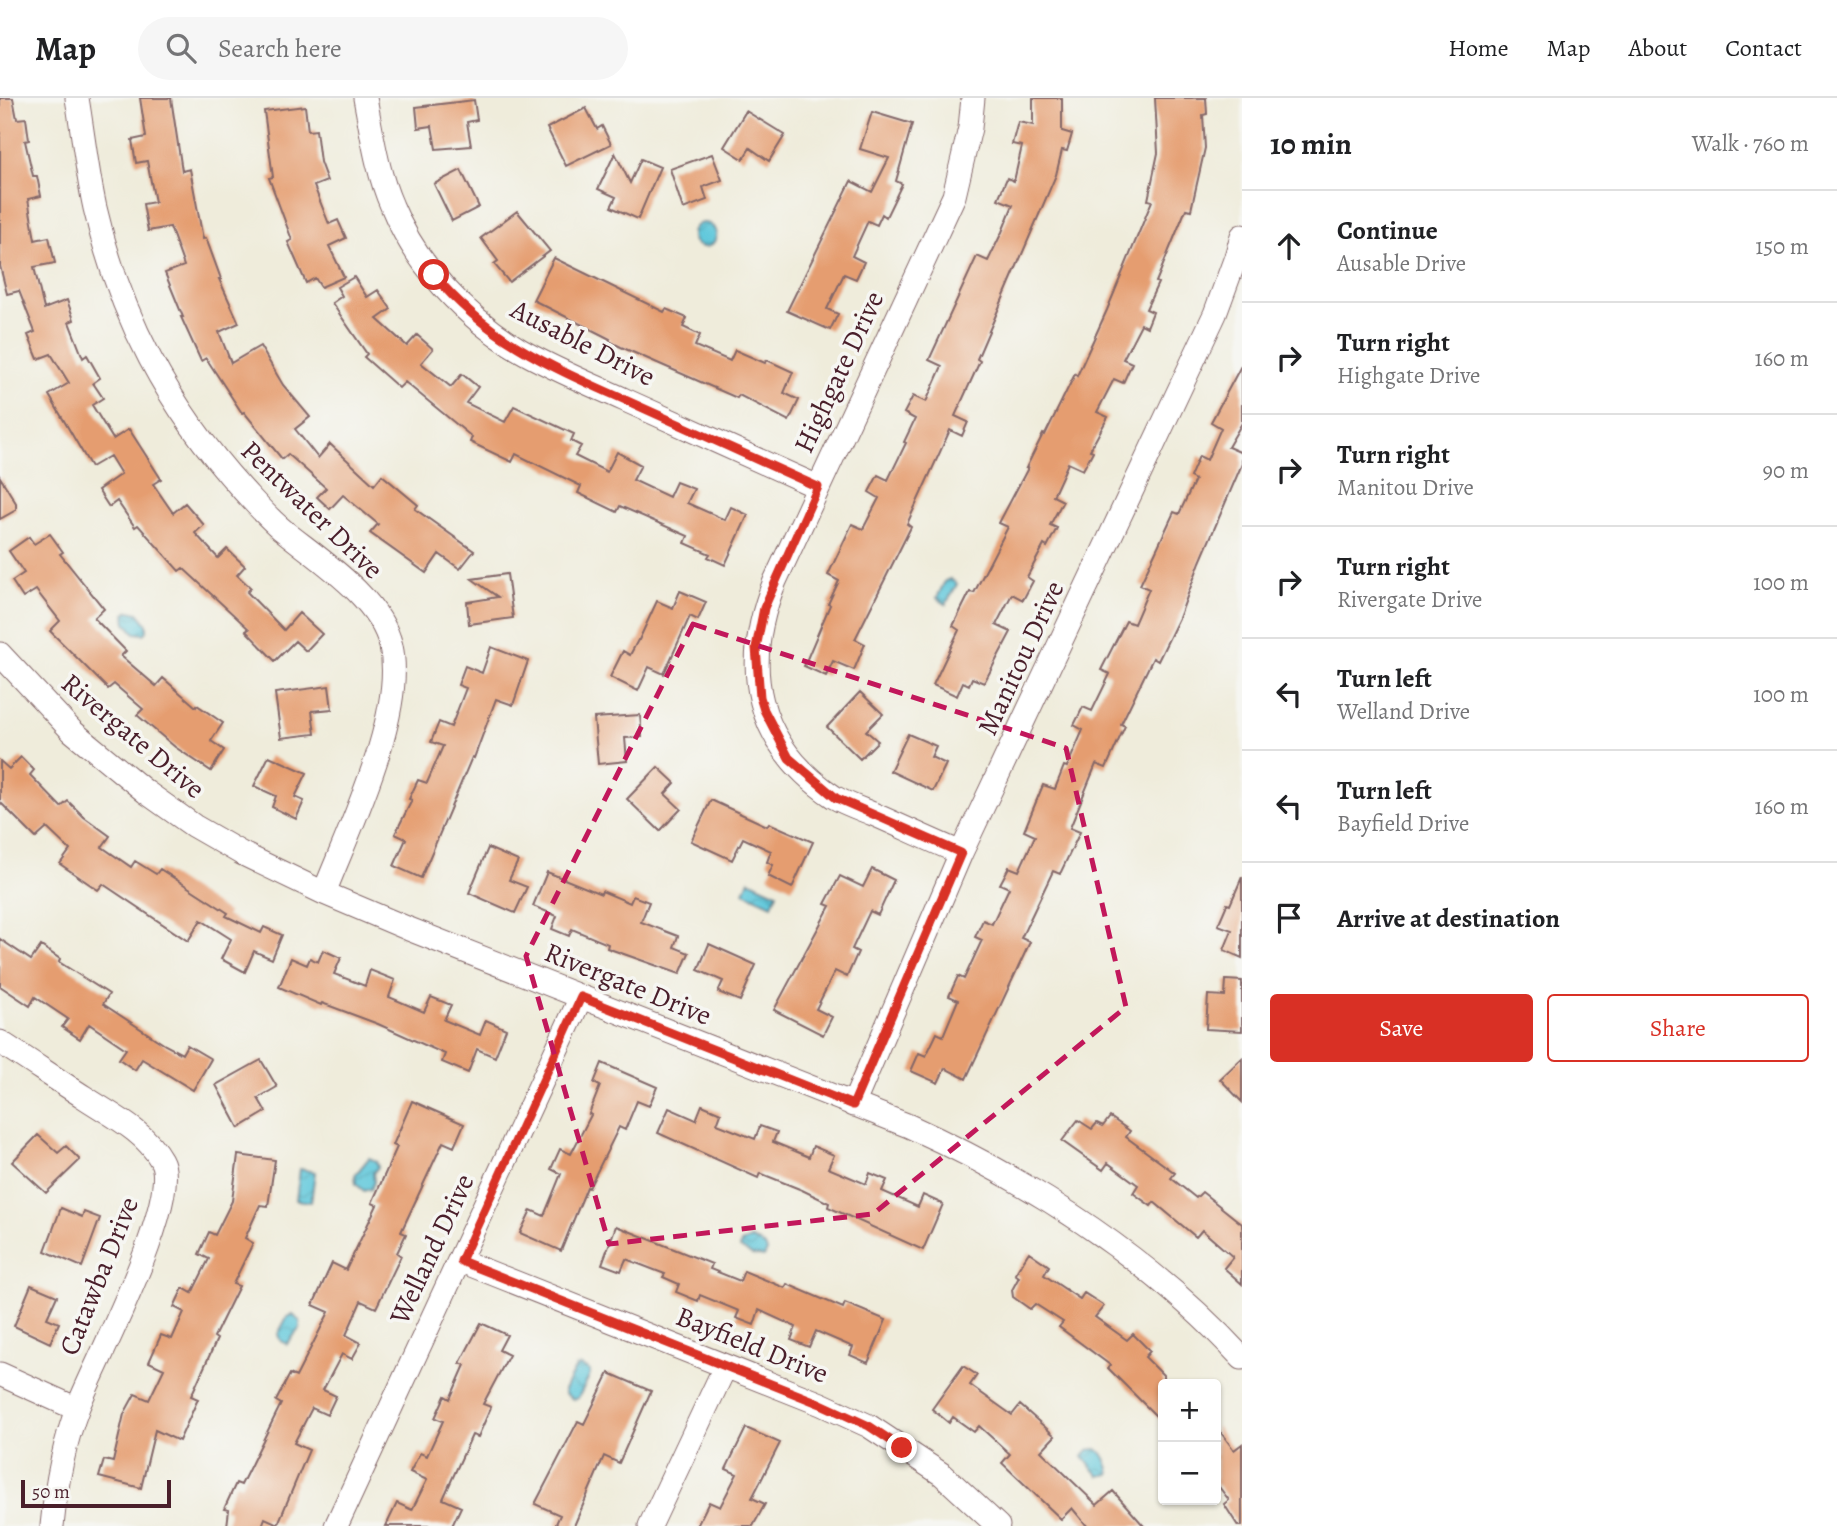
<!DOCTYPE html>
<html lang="en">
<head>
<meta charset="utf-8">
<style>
	:root { --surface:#fff; --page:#f6f6f6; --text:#202124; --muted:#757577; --line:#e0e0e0; --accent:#d93025 }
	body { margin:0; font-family:Alegreya,serif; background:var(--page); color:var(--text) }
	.controls { position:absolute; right:21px; bottom:21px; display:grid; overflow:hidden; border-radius:7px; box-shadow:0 2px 5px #0004 }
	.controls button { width:63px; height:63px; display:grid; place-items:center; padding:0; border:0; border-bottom:2px solid var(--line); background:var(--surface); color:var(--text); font:35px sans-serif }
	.scale { position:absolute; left:21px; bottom:18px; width:150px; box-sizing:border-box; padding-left:7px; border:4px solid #4a1f2b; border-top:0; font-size:19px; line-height:24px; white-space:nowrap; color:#4a1f2b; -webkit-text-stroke:5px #f6f6f2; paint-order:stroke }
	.stop { position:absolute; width:21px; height:21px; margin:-16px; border:5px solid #d93025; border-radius:50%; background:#fff }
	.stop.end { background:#d93025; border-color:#fff; box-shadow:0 2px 7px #0008 }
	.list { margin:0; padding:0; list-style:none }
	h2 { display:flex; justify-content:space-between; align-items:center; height:91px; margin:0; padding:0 28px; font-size:30px }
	h2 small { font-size:23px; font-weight:400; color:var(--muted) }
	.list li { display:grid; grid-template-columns:46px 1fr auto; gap:21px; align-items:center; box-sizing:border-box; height:112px; padding:0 28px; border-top:2px solid var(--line) }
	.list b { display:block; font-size:26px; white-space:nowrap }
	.list p { margin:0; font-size:23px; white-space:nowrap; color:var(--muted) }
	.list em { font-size:23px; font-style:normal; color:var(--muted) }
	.actions { display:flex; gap:14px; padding:21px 28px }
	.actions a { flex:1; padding:16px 0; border:2px solid var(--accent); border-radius:7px; text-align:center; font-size:24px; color:var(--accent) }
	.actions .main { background:var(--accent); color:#fff }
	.icon { flex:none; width:38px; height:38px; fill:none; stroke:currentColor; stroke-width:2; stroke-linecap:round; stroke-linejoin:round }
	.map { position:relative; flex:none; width:1242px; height:1428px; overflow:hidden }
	header { display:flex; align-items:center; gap:42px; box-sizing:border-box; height:98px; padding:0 35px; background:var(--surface); border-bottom:2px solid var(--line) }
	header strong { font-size:33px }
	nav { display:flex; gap:38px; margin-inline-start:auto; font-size:24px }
	.search { width:490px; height:63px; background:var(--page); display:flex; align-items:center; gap:18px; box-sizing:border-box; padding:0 24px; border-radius:38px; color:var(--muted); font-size:26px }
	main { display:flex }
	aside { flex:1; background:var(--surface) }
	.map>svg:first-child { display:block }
</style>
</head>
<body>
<header>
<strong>Map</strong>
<div class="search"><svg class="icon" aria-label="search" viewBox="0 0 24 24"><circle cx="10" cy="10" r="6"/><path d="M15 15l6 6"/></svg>Search here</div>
<nav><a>Home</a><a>Map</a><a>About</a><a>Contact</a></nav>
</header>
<main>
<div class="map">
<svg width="1242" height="1428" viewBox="0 0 1242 1428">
	<defs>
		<pattern id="water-waves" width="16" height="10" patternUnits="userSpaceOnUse" patternTransform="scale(1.75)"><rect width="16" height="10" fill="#5fc8db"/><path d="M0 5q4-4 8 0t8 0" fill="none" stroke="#54abbc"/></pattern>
	</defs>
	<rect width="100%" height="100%" fill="#f6f6f2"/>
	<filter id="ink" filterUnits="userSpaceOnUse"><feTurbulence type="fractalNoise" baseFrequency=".0143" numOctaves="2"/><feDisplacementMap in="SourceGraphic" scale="14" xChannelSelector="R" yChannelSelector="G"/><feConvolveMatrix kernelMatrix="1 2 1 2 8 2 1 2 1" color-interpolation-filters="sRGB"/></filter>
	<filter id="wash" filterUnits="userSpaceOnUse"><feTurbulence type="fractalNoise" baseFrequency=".00686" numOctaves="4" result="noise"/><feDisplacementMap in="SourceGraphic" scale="28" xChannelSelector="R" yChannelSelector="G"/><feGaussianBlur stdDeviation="1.57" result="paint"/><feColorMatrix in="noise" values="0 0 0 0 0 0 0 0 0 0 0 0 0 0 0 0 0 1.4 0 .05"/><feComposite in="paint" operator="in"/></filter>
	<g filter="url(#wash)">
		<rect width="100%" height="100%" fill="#efecdb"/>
		<path fill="url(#water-waves)" stroke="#547483" stroke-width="2" d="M692 137a12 12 0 1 1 24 0a12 12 0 1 1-24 0Z
			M950,481l7,5 -11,20 -9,-6 8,-17z
			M129,513l9,2 9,11v7l-3,3 -9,-1 -9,-10 -1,-9z
			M749,782l28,13 -5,12 -28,-13z
			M369,1060l7,3 2,6 -5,6 1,9 -3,7 -7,2 -8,-7 -1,-9z
			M300,1071l15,3 -4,30 -15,-2z
			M751,1141l14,7 2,5 -3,6 -12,-2 -12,-7 1,-5z
			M293,1217l7,6v7l-13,16 -7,-4 -2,-6 9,-17z
			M581,1268l9,5v4l-12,23 -5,1 -8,-5 -1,-4 12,-23z
			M1097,1351c7,4 12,17 13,25l-11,2 -16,-19 5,-7z"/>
		<g id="blocks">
			<path fill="#e59d70" d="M0,0h13l4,21 9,-1 3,22 -4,1 8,35h4l4,20 -13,3 7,41 14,-3 6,26 -21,4 10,42 23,-9 7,20 -5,2 14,36 4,-3 13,23 -7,5 10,15 -11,7 21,34 16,-10 32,50 -8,5 20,29 12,-10 19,22 -9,8 23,25 9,-9 18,17 -8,9 14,13 -4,4 37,38 15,-17 23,21 -16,17 -11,-10 -20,20 -29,-30 3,-2 -66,-61 -4,3 -41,-46 -3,2 -18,-26 -8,6 -11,-17 23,-16 -11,-18 -19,11 -42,-72 20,-12 -18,-29 -13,5 -10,-24 7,-3 -16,-41 -12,3 -7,-28z
				M140,0h31l11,73 8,-2 13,70 3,-1 15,41h-2l20,44 -20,9 12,31 29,-17 23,39 27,32 -15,12 23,29 12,-14 44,41 8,-10 36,30 -3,4 59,42 -14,18 -21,-15 -13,19 -56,-40 8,-9 -35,-29 -13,14 -13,-12 9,-9 -38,-34 -6,5 -38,-47 -2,1 -36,-55 -5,3 -20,-44h2l-18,-44 19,-7 -14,-39 -22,4 -5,-27 12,-2 -8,-41 -11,2 -4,-23 14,-3z
				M1033,0h29v33l10,3 -5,17 -5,-1 -6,25 -79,184 3,2 -25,55 13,6 -6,14 -12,-6 -43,94 4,3 -56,112 10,5 -11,26 -21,-9 -7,15 -22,-10 26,-61 -2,-1 11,-23 -11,-6 24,-51 11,5 16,-31 -10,-6 9,-17 10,5 18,-37 -2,-1 11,-23 -11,-6 9,-17 13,6 16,-36 -13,-6 48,-104 11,5 14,-29 11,-27 -15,-6 9,-21 7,3 8,-35 -10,-2 6,-22 15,3z
				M1155,0h51l1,16 -4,1 2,33 -14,62 -5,-1 -30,73 2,1 -12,26 7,3 -6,15 -6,-3 -18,35 9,4 -9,20 -9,-4 -17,33 11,5 -18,33 3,1 -10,19 -15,-7 -15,33 10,5 -13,24 7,3 -10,19 -3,-2 -17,32 6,4 -10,19 -11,-6 -16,31 15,7 -27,51 -12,-5 -3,7 -6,-3 -6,14 -24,-11 26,-55 -6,-4 17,-34 4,1 34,-66 -9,-4 29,-55h-2l17,-34 2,1 30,-61 2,2 30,-66 45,-109 -4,-1 10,-47z
				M474,2l3,20 -10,2 4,24 -35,3 -4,-23 -14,2 -2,-21z
				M305,8l3,25 8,-1 4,32 7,19 -13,5 15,38 9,-4 8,18 -17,8 15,31 -23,10 -6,-9 -9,5 -18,-41 4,-2 -23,-62 4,-1 -9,-66z
				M586,10l11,21 5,-3 9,18 -45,22 -19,-38z
				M746,13l39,24 -16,26 -19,-13 -7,11 -19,-12z
				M872,14l40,12 -16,57 6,3 -16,33 -4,-3 -5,11 -9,-4 -16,35 12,6 -8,17 -12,-5 -17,35 11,5 -8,16 -43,-19 64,-130 21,11 17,-34 -29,-9z
				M615,55l15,30 11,-24 19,8 -22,52 -27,-12 5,-10 -18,-8z
				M712,56l10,26 -19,7 4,13 -24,9 -13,-40z
				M461,72l18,37 -27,14 -18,-37z
				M517,113l33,40 -41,31 -15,-18 4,-3 -17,-23z
				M554,160l110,54 2,-3 21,9 -4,9 17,8 -5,11 35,15 5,-11 30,13 2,-3 26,12 -9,21 15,7 -10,21 -50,-26 -2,3 -116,-51 -12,-6 1,-2 -77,-39z
				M354,179l13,20 11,-7 13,19 -14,10 30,27 10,-11 16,14 -12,14 30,24 11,-13 16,13 -12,16 39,19 9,-16 60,28 -3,7 10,5 -6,10 32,16 10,-20 24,13 -8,15 36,17 7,-15 18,7 -7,14 38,17 6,-13 17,8 -23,50 -17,-8 2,-3 -25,-11 3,-7 -68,-30 -3,6 -39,-19 3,-7 -65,-32 -4,8 -42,-20 2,-5 -67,-55 -6,6 -35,-31 3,-3 -35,-51 10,-7 -5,-9z
				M1242,266v59l-14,24 14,6v11l-42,98 -21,56 -21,43 -5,-3 -32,66 4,2 -19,42 -10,-4 -26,64 10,4 -20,42 -7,-3 -32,67 9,4 -64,137 -21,-11 -7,15 -27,-12 8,-18 7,3 11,-23 6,3 15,-36 -9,-4 9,-20 6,3 18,-39 -7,-3 8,-17 9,4 17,-36 -9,-4 9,-17 10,4 16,-35 -11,-5 19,-46 12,4 9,-23 3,1 16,-37 -9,-5 9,-18 9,4 18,-37 -9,-4 25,-49 8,3 15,-35 -9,-4 34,-73 5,2 16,-34 -5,-3 9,-21 8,4 14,-32 -10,-6z
				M0,379l16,26v7l-16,9z
				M50,436l13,18 -3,2 44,55 -10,9 32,33 -5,5 35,30 7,-8 33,29 1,-2 26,18 -12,18 13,9 -13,21 -36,-24 -38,-32 6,-6 -29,-25 -6,5 -58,-58 10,-10 -24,-31 -13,8 -11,-17 12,-8 -15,-22 20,-14 5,7z
				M507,476l6,44 -44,6 -2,-22 31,-5 -26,-18z
				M680,493l26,11 -8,18 -8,-4 -26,58 -15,-7 -11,24 -28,-14 13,-26 7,4 8,-15h1l18,-39 16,7z
				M491,549l37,14 -15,44 -17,-6 -22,59 -2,-1 -51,121 -27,-12 12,-27 -11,-5 17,-34 -3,-1 9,-19 9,3 16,-37 -12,-4 8,-20 12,5 15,-39 -8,-3 7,-19 17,7z
				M329,588l3,23 -20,2 3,23 -34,4 -6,-45z
				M860,594l23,22 -17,17 12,10 -18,18 -33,-32z
				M640,617l2,22 -17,1 2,23 -29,3 -4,-46z
				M908,636l28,12 -5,11 15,7 -13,27 -43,-20z
				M269,658l38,17 -12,24 9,4 -8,18 -24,-12 4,-11 -22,-10z
				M21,659l13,13 -4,5 31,32 7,-6 16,16 26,19 -8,11 29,20 4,-6 21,13 4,-5 68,44 -2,3 35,17 3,-6 18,8 -10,24 -18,-8 -9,21 -24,-13 10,-20 -30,-19 -13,21 -85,-57 -5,6 -38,-26 10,-14 -23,-22 -11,10 -36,-36v-41l9,8z
				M658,669l17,16 -10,11 16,15 -21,22 -33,-32z
				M711,702l56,26 2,-3 44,19 -21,46 -24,-12 5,-11 -6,-3 4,-11 -28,-13 -11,22 -41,-19z
				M488,750l30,13 -9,19 18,7 -12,26 -46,-20z
				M872,771l22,11 -16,35 -8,-4 -18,38 6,3 -11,25 -12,-6 -19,38 16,8 -9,18 -49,-25 56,-104 -5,-2 15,-28 23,11z
				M547,774l54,22 1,-3 28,12 3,-7 16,6 -8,20 37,14 -4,11 15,6 -9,21 -73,-26 1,-4 -36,-15 -3,7 -17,-7 5,-13 -24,-10z
				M1242,779v81l-18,-8 8,-20 -14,-5 9,-21 3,1z
				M0,841l31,21 10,-14 19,13 -1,3 50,32 -6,10 62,41 17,9 5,-9 24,14 -18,31 -51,-31 -7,11 -16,-11 7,-10 -37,-25 -9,15 -18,-12 6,-8 -33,-22 -5,9 -30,-20z
				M709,846l47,21 -16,36 -22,-9 5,-11 -25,-11z
				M323,852l18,8 -7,16 31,12 5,-16 25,10 -6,17 35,15 7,-15 20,8 -7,15 36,15 6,-15 20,9 -11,28 -18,-8 -9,24 -26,-11 3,-8 -67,-30 -56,-21 -1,2 -42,-18 12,-29 16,7 3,-7 8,4z
				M1226,882l16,1v50l-36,-2 2,-34 17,1z
				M1242,960v44l-22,-23z
				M261,962l16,27 -19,11 8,14 -27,16 -23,-43z
				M602,965l55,24 -8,19 -12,-5 -12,29 -6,-3 -30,61 -2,-1 -26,64 -41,-18 11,-23 13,6 17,-42 -10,-5 9,-20 11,5 20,-39 -2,-1 11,-28 -6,-3z
				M412,1003l52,23 -10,23 -11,-5 -42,90 5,2 -9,19 4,3 -25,52 -15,-7 -15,34 15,8 -9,16 -10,-5 -19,36 13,6 -9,19 -15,-7 -18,35 15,7 -31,74 -13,-6 -3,8h-35l2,-16 -5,-1 12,-26 5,2 40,-81 -5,-3 14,-27 6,3 33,-65 -16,-7 19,-42 14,7 31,-65 -5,-2 25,-56 -4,-2z
				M702,1007l19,8 -4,11 38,15 5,-13 17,6 -4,10 36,15 4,-11 21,9 -6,13 38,16 4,-11 17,7 -5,11 36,16 5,-12 20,9 -20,46 -95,-43 1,-4 -27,-13 -42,-17 -2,5 -100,-45 11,-25 27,12z
				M1110,1019l20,14 -4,6 49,36 -4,5 25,20 6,-6 40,32v60l-18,-16 9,-11 -31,-27 -6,7 -42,-35 -3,4 -18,-13 5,-8 -30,-22 -5,7 -41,-29 16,-21 14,9 5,-6 6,3z
				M38,1037l20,18 8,-7 14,14 -34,33 -34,-31z
				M238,1057l37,5 -7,46 -8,-1 -15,33 8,5 -20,41 6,2 -25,51 3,2 -26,57 7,3 -19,42 -24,-11 -14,58 -42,-11 5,-17 9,2 11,-48 11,-20 14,6 15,-31 -15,-7 12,-27 11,4 12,-27 -10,-5 9,-19 9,5 17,-34 -10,-5 10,-22 6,3 17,-34z
				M61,1110l21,9 2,-5 16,6 -18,49 -37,-16z
				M616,1128l96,38 -2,5 30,12 4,-10 41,17 2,-4 56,24 2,-5 41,17 -18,43 -18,-8 3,-8 -37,-16 -7,16 -18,-7 5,-13 -37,-17 -5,15 -18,-7 3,-7 -39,-16 -2,6 -22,-9 3,-8 -16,-7 2,-3 -39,-15 -5,12 -19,-7z
				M1029,1154l20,14 -5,9 36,24 4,-6 20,13 -9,11 32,23 6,-6 17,17 -5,6 18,18v48l-55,-55 2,-3 -51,-38 4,-5 -28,-18 -5,5 -17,-12 -1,-7 7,-13 -4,-3z
				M31,1187l26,11 -10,22 12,5 -9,20 -36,-17z
				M481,1225l26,12 -8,15 10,5 -26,49 8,3 -13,30 -6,-2 -29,64 18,8 -9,19h-66l11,-23 15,7 15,-30 -17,-8 10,-19 7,3 16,-35 -8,-3 10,-22 5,3 15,-34 -5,-2z
				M963,1268l14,9 -7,10 42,30 8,-10 35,31 -14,15 56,54 16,-14 31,35h-57l-15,-18 -11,11 -59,-56 8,-9 -31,-28 -5,6 -21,-15 -4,6 -17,-14z
				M609,1275l42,18 -32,72 -15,-7 -30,70h-19l5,-11 -25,-11 43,-83 6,3z
				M1216,1328l18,24 8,-6v82h-4l-14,-22 5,-4 -13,-17z
				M746,1330l34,15 -28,55 13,6 -12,22h-56l12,-24 11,5 17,-33 -11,-5z"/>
		</g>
	</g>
	<g filter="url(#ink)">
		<use href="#blocks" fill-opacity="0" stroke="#846769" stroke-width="2"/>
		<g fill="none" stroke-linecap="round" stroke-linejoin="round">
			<defs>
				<path id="street" d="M77,0c6,36 10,74 18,110 25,109 73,199 148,282 13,14 27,30 41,41 36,29 96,67 107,115 15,67 -42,183 -67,247
					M365,0c7,36 12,74 27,108 24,59 73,111 128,144 33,19 70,34 105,50 64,29 129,58 193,87
					M0,556l72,77 74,61 48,34 47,27 83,40 85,36 500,197c123,56 241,132 333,232
					M961,755c-29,-12 -58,-26 -88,-39 -12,-5 -27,-10 -39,-17 -79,-53 -94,-130 -59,-216l179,-385 16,-68 3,-30
					M0,944c28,18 56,37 84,55 27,18 61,34 77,63 22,38 -66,203 -83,247 -15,39 -22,78 -26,119
					M853,1007l108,-252 254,-539 21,-57 6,-21
					M461,1163l360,143 48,22 74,49 55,51
					M0,1276l77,35
					M336,1428l245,-529
					M650,1428l75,-159"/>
			</defs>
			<use href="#street" stroke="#846769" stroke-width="25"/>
			<use href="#street" stroke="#fff" stroke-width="23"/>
		</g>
	</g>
	<g fill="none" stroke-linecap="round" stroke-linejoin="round" filter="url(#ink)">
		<path stroke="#d93025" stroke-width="9" d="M434,177c59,71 128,96 209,133 58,26 117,53 175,79l-54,121 -8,40 4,49 4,13 25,48 47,40 125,55 -108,252 -272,-108 -120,264 360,143 48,22 33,22"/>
	</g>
	<path fill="none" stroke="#c2185b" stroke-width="5" stroke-dasharray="14 9" stroke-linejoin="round" d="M693,526l373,124 60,259 -253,207 -264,30 -83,-288z"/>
	<g text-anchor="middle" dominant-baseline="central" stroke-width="7" stroke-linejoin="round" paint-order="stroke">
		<g font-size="28" fill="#4a1f2b" stroke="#f6f6f2">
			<text transform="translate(583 245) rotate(27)">Ausable Drive</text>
			<text transform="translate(839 274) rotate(-65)">Highgate Drive</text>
			<text transform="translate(312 412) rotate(44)">Pentwater Drive</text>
			<text transform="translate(1021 560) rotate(-65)">Manitou Drive</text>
			<text transform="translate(133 638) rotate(40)">Rivergate Drive</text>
			<text transform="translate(628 886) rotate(22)">Rivergate Drive</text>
			<text transform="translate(432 1151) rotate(-65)">Welland Drive</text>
			<text transform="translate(99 1178) rotate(-68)">Catawba Drive</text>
			<text transform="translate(752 1247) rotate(22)">Bayfield Drive</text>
		</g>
	</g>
</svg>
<div class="controls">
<button>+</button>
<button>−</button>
</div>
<div class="scale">50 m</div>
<div class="stop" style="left:434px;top:177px"></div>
<div class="stop end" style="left:902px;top:1350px"></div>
</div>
<aside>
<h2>10 min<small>Walk · 760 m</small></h2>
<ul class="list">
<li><svg class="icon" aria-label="ahead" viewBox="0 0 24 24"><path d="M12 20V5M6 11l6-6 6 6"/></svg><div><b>Continue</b><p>Ausable Drive</p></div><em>150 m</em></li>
<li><svg class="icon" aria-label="right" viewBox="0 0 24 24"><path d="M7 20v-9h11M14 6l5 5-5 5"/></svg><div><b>Turn right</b><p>Highgate Drive</p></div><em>160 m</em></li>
<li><svg class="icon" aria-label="right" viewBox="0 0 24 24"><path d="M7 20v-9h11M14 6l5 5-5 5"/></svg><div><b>Turn right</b><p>Manitou Drive</p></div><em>90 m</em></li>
<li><svg class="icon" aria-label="right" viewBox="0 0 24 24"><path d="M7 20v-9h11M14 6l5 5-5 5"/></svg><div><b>Turn right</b><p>Rivergate Drive</p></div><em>100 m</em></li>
<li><svg class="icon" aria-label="left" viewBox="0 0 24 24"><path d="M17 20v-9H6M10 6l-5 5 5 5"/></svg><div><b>Turn left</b><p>Welland Drive</p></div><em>100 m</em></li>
<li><svg class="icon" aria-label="left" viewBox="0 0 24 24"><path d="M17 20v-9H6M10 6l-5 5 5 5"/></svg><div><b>Turn left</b><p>Bayfield Drive</p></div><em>160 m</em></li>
<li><svg class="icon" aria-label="arrive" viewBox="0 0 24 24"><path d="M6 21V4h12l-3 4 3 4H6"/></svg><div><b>Arrive at destination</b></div></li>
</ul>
<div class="actions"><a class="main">Save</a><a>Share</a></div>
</aside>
</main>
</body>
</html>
